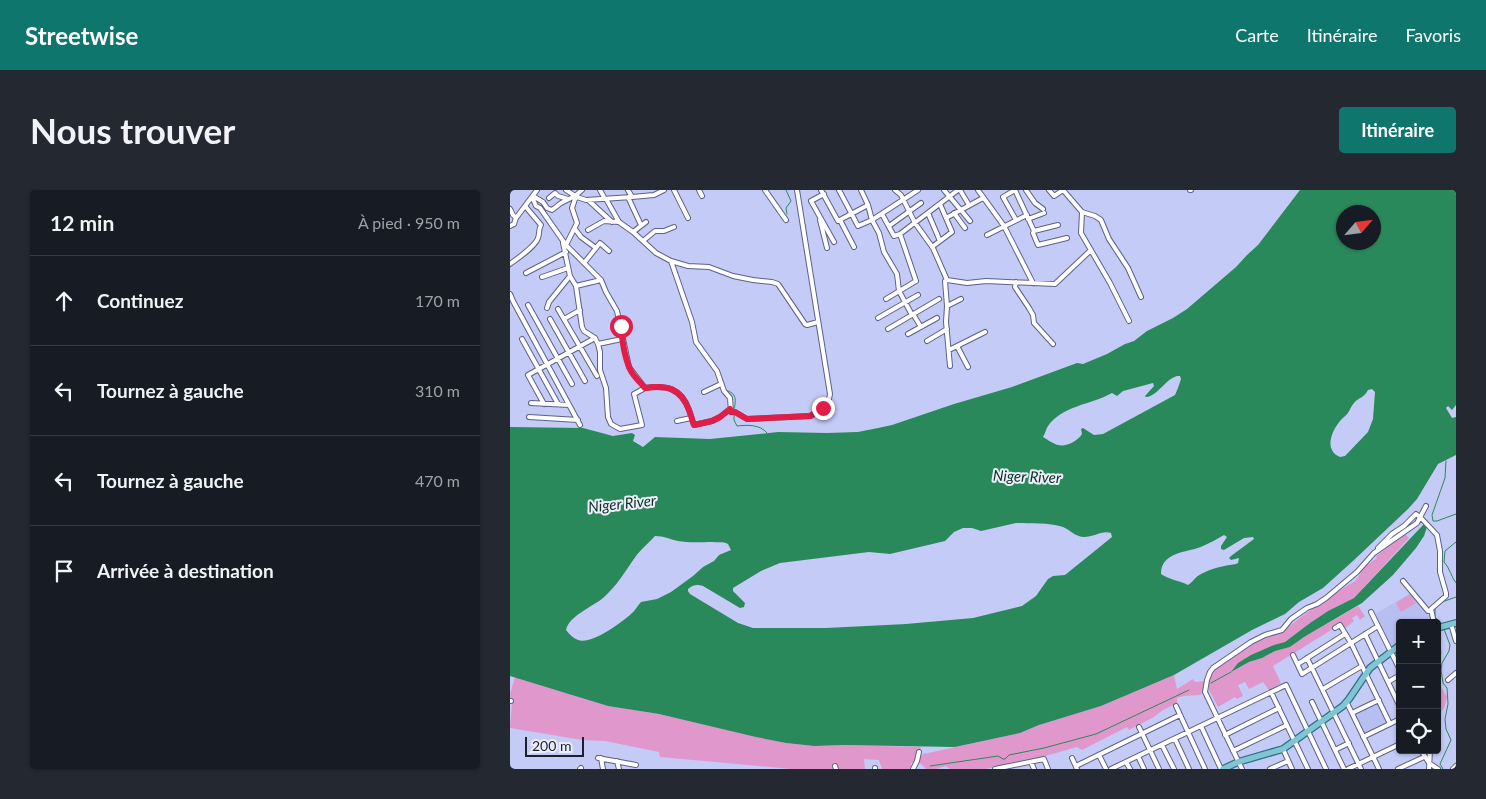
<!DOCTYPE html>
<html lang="fr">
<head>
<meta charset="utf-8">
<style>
	:root { --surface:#171b24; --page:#242831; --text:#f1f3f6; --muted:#9ea1a6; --line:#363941; --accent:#0f766e }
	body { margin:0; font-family:Lato,sans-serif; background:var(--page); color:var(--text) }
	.controls { position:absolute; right:15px; bottom:15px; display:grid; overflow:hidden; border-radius:5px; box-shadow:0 1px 4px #0004 }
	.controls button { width:45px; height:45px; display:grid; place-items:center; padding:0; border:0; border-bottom:1px solid var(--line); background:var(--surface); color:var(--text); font:25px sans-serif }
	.compass { position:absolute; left:826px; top:15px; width:45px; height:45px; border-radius:50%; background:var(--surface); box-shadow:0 1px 4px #0004; rotate:62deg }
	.scale { position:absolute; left:15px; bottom:12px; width:59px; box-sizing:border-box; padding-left:5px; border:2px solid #1c1f2e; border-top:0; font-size:14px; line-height:18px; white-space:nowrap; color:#1c1f2e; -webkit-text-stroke:4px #eceefc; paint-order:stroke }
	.stop { position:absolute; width:15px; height:15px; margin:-11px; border:4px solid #e11d48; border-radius:50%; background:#fff }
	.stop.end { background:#e11d48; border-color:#fff; box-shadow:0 1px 5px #0008 }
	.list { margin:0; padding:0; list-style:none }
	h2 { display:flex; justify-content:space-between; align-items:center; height:65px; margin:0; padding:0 20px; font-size:21px }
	h2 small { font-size:16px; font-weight:400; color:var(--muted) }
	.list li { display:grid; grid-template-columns:32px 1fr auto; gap:15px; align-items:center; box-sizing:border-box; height:90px; padding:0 20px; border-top:1px solid var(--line) }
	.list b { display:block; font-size:19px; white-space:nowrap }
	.list em { font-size:16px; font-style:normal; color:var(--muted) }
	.icon { flex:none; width:28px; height:28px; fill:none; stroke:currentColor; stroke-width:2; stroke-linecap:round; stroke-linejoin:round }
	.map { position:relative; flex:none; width:946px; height:579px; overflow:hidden; border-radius:5px }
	header { display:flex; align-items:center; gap:30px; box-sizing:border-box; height:70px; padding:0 25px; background:var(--accent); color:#fff }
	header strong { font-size:24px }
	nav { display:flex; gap:28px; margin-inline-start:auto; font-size:18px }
	.intro { display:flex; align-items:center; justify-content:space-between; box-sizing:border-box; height:120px; padding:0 30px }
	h1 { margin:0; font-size:35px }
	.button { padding:12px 22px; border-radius:5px; background:var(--accent); color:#fff; font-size:18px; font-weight:700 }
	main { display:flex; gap:30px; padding:0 30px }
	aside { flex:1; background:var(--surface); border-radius:5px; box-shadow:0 1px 4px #0004 }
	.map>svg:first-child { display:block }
</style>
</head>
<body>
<header>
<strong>Streetwise</strong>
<nav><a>Carte</a><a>Itinéraire</a><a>Favoris</a></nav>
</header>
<div class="intro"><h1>Nous trouver</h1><a class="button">Itinéraire</a></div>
<main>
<aside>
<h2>12 min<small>À pied · 950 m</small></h2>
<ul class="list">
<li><svg class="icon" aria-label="ahead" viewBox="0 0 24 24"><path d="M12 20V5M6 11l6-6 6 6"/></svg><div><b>Continuez</b></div><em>170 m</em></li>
<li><svg class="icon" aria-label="left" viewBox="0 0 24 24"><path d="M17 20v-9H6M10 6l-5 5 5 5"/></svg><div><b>Tournez à gauche</b></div><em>310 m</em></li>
<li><svg class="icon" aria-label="left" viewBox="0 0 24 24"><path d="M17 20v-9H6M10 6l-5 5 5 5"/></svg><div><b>Tournez à gauche</b></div><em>470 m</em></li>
<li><svg class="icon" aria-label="arrive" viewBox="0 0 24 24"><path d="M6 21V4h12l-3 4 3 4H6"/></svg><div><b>Arrivée à destination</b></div></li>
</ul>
</aside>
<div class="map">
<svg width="946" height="579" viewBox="0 0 946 579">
	<rect width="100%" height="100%" fill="#c4cbf6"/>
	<path fill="#b7bff0" d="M901,403l15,17 6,13h-32v19l-9,6 -16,-34z
		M868,512l10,21 -24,12 -10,-21z"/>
	<path fill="#e098cc" d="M895,344l4,4 -55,60 -26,13 -18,12 -25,19 -23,8 -24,19 11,-7 13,-4 13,-7 15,-4 14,-10 54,-31 7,10 -5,4 -3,-5 -5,3 2,3 -10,8 -3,-5 -68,42 8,17 -12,7 -6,-8 -14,7 -4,-7 -7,3 5,11 -6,3 -2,-2 -17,10 -9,-17 -1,-8 5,-13 39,-25 29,-12 46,-34 28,-17 6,-8 -1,-3 17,-12 -1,-2z
		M900,404l6,9 -15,9 -5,-9z
		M928,444l4,19 -3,9 1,23 7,12 -3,11 -7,7v-80z
		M664,485l3,14 16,-10 2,3 10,-1v8l-5,6 -16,1 -7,2v5l-14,7 -9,7 -25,13 -2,-3 -45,23 -5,-3 -49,14 -43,8h-35l-4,-3 -10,3h-10l-7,-7 -8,1v6h-29l-3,-9 -15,-1 1,10h-74l-131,-12 -1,-5 -54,-11 -23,-1 -72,-12 2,-25 -2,-9 5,-17 93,29 51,8 127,29 28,3 30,-1 77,2 -2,8 101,-22 19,-8 62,-19z"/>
	<path fill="#2a895a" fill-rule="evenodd" d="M790,0h156v215l-4,5 -4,-4 -2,2 6,10 4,-1v38l-18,9 -21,35 -9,10 -54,51 -31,28 -24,14 -14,12 -33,16 -78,45 -73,31 -62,19 -19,8 -65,14 -111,-2 -30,1 -28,-3 -30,-6 -97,-23 -51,-8 -98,-30v-249l73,1 30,8 19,-3 3,2 -2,6 10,6 12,-10 55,2 68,-7 49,1 31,-1 20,-4 14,-3 62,-21 58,-17 65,-24 6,1 24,-10 18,-10 9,-3 13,-10 26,-13 14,-9 49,-42 11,-12 11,-10zM834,22h30v30h-30zM667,186h3l1,3 -3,9 -3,7 -72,39 -9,1 -11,-7 -2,1 1,5c-4,7 -16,13 -24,11 -5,-1 -11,-6 -15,-8 2,-3 3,-8 5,-11 15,-21 43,-21 64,-33l5,3 6,-5 30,-8 1,3 -9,10 1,1c12,-1 18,-17 31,-21zM862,199l3,3 -2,27 -5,13 -23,24 -5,1c-16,-7 -9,-25 0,-36 2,-3 6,-5 8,-8 2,-3 3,-7 6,-10 5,-6 9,-4 14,-13zM506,333c15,1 32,-1 47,4 7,3 13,10 21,10 10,0 18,-7 27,-4l1,4 -47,38 -12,1 -5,3 -12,17 -14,10 -49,12 -67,6 -80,4h-73l-15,-5 -48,-29 -2,-3v-2c5,-4 8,-5 15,-3l37,22 4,-1 1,-4 -12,-12v-3l28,-17 19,-8 89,-11 21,2 55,-13 9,-9 9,-4h9l9,3zM714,345l3,2 -6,9v3l3,1 20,-12 9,-1 1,2 -23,17 -2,2 2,2 8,-2 -1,5 -2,1c-13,2 -24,4 -35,10 -6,3 -8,8 -13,11 -10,-5 -18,-5 -27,-11 0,-23 27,-21 42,-28 7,-3 14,-7 21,-11zM145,346c9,0 14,3 23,5 10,2 24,1 35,1 6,1 9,-1 15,2l3,6 -12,5 -5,6 -11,6 -10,9 -22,16 -14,7 -16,3c-4,4 -6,9 -10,12 -10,9 -40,31 -53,26 -5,-2 -9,-6 -12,-10 3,-14 26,-23 37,-32 14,-12 23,-28 33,-42 5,-7 13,-13 19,-20z
		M914,334l3,3 -3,9 -8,12 -23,27 -31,28 -58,34 -14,10 -15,4 -13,7 -13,4 -18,10 7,-9 13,-8 23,-10 11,-3 25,-19 18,-12 26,-13z"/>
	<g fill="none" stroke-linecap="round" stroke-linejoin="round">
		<path stroke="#2a895a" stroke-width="1" d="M276,0l5,11 -5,7 1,6
			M216,200c11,4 10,9 8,20
			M224,224v6l3,6c10,-1 23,-2 30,7
			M936,271l-1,17 -13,37 1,6h4l19,-7
			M946,352l-11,9 -1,11c6,6 7,15 12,21
			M932,412l14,-5
			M925,418v9l6,6
			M701,493l20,-11
			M420,576l68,-10 5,3h2l4,-4 35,-7 52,-14 93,-44
			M933,579l-3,-5 11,-24 -5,-11 -1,-10 3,-15 -1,-16 -4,-5 -2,-13 1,-7 7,-12 1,-6 -6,-16"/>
		<defs>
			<path id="minor" d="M56,0l11,7
				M90,0l5,9
				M118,0l4,7
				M164,0l14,28
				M189,0l3,6
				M255,0l21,30
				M311,0l17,31 30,-16
				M329,0l19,36 14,-6 46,-30
				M351,0l7,15 4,15 7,13 5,19 13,22 2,17 13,24
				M385,0l6,5 14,28 18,25 14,32
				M434,0l26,31
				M450,0l9,15
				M468,0l26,36 29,57
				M505,0l19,41 -1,2 5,12 29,-7
				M505,0l-12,7 13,23
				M516,0l9,13 8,6
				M539,0l5,6 9,-6
				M553,0l19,22 13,4 6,4 8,19 19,29 13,29
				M680,0h1
				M314,4l-13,7 23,41
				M23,6l10,6 4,6 5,2 9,-7 14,-7 7,-6
				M22,7l4,9 4,2 26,37 35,35 5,12 11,19 12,56 16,21c22,-3 36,0 44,22 2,5 3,10 5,15l18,-4 8,-4 10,-8
				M118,7l13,28
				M39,8l6,-5 3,3 10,3
				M96,9l13,23 14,10 23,21 15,8 17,5 21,1 24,9 20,4 19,2 6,2 27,40 2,1 11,-3
				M78,10l24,22
				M0,19l3,6 3,3
				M572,22l-1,21 29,50 19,38
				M418,23l12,28
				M444,23l11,15
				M372,24l12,22 6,-2 58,-44
				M436,28l37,-20
				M518,29l16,-6
				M310,30l7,28
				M330,30l14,27
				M0,36l4,-2 2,-6 21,-28
				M379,36l32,-23
				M65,39l6,8 15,11
				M78,40l16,-9 15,1
				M524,41l24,-6
				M123,42l13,-10
				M477,45l40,-20
				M133,51l12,-10h9l10,-4
				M53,52v1l7,33 6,10 6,41 2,4 11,7 3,6 2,8v18l6,18 2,29 3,7 9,5 22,-4 -8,-31 11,-6
				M56,55l11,-22 -5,-15 3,-9 2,-2 9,3 46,-3 22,-2 10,-5
				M422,57l20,-15 -12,-28
				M161,71l21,61 4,20 21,29 7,20 6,7 1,14h4l12,7 64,-3 14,-10 4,-7 1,-5 -33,-204
				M74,73l16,-20 9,8
				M0,74c8,-6 25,-17 28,-26 2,-5 0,-8 3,-13l-16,-19
				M16,83l40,-21
				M32,87l26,-9
				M506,92l-1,5 14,21 4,7 1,8 19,21
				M66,96l25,-6
				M0,104l3,7 67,124
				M376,109l30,-18 -16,-47
				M18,115l44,79
				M437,116l14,-7
				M37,118l2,-6 21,-26
				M48,119l39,67
				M403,124l8,13
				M368,128l40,-23
				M40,129l35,62
				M54,129l16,-9
				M378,139l51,-30
				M398,144l29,-16
				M12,149l36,65
				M417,151l20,-12
				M88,154l24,-5
				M447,156l11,21
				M439,160l36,-18
				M440,176l-4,-44 1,-16 -2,-25 2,-1 20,3 19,-2 69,3 36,-34
				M194,202l17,-8
				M21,213l38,2
				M34,214l-16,-29 67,-37
				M19,227l49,3
				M167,231l14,-3
				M868,358l14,-14 12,-8 12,-12 5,4 16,17 3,16v21l6,21v3l-15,13 3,14
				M893,391l25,30h3
				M861,422l29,58
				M941,434l5,17
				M825,438l5,-3 11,18 39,81
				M855,444l35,73
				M783,465l9,19 76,-48
				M797,468l54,111
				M788,474l47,-30
				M938,490l8,-7
				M878,492l12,-7
				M813,499l39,-23
				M761,502l37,77
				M0,511h1
				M802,512l32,67
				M837,513l32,66
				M666,516l29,63
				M842,523l27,-13
				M691,536l20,43
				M629,537l20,42
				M715,545l54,-27
				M853,547l37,-18
				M665,549l14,30
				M652,555l12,24
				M773,559l9,20
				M825,560l14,-7
				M911,560l8,13 9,6
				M723,561l54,-26
				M589,565l7,14
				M628,566l6,13
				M88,568l38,7
				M91,568l2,11
				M562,568l5,11
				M107,571l2,8
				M521,572l3,7
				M616,572l4,7
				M325,576l1,3
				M566,576l104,-51
				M365,578v1
				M70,579l1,-1
				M403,579l4,-8 2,-9
				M485,579l49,-10 4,10
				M601,579l175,-84 40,84
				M732,579l-37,-77 2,-12 3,-8 3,-4 38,-26 14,-7 17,-5 9,-11 16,-11 10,-4 9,-6 31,-26 17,-19 43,-30 9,-17
				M760,579l18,-8
				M838,579l52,-25
				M888,579l26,-12
				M919,579l1,-19
				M943,579l3,-3"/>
			<path id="major" d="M927,438l19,-5
				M713,579l15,-7 45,-13 60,-43 6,-7 21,-31 30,-23"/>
		</defs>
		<use href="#minor" stroke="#5c6186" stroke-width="6"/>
		<use href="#major" stroke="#287086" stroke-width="8"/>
		<use href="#minor" stroke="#fff" stroke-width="4"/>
		<use href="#major" stroke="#82c4d3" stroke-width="5.5"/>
	</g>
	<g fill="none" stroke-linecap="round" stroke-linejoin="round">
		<path stroke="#e11d48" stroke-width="6" d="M111,136c1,13 3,30 9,43 3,7 10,13 15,19 22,-3 36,0 44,22 2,5 3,10 5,15l18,-4 8,-4 10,-8 1,3h4l12,7 63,-3 13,-8"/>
	</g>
	<g text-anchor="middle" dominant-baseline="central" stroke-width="4" stroke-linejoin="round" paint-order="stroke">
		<g font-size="15" font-style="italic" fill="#09321e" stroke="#eceefc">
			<text transform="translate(517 286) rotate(2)">Niger River</text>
			<text transform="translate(112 313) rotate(-6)">Niger River</text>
		</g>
	</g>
</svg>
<div class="controls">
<button>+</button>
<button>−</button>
<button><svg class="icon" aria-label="locate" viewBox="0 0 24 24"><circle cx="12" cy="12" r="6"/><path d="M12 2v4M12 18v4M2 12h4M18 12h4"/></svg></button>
</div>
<svg class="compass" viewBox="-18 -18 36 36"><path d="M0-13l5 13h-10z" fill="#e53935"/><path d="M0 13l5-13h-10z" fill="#9ea1a6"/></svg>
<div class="scale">200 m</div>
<div class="stop" style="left:111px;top:136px"></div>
<div class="stop end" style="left:313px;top:218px"></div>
</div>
</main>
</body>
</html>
